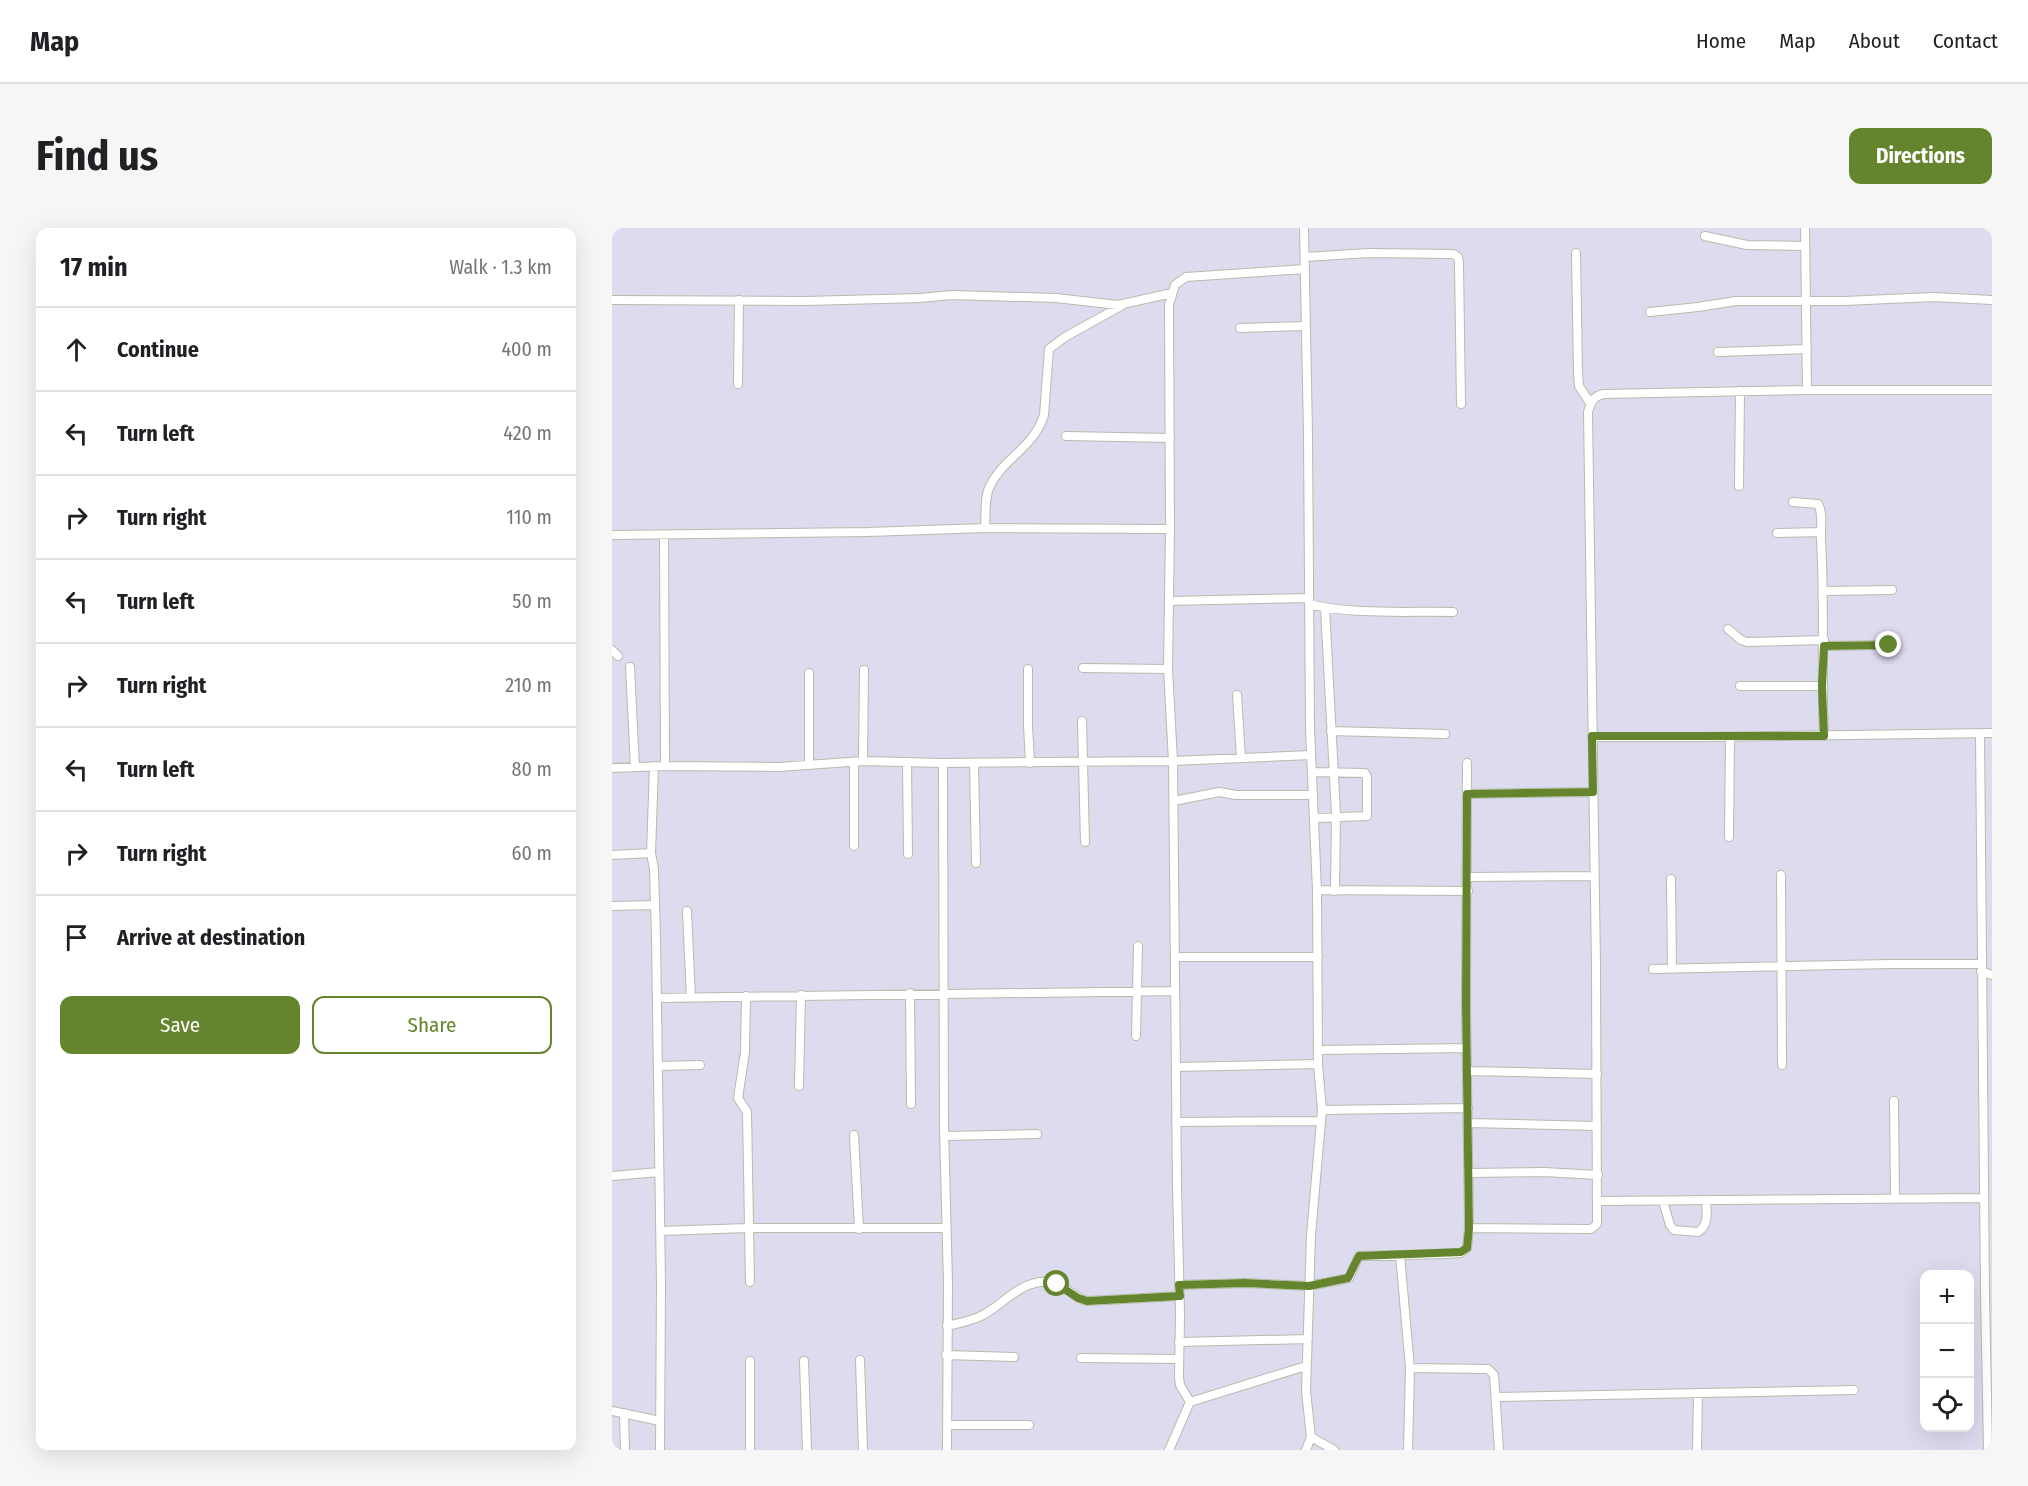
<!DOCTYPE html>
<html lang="en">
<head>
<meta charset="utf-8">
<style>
	:root { --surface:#fff; --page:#f6f6f6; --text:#202124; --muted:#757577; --line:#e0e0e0; --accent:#64852d }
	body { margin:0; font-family:"Fira Sans Condensed",sans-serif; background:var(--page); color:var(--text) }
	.controls { position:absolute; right:18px; bottom:18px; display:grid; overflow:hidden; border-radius:12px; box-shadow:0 6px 24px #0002 }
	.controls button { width:54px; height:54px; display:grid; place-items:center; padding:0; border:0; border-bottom:2px solid var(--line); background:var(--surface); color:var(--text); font:30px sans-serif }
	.stop { position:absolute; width:18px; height:18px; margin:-14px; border:4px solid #64852d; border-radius:50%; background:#fff }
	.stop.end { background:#64852d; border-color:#fff; box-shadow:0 2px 6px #0008 }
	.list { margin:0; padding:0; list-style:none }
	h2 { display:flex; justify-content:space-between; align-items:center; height:78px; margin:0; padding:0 24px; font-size:26px }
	h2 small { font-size:20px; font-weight:400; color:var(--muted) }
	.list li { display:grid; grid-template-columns:39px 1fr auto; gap:18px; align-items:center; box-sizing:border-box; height:84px; padding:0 24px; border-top:2px solid var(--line) }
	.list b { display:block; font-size:22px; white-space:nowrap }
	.list em { font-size:20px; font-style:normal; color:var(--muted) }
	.actions { display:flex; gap:12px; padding:18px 24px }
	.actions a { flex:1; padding:14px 0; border:2px solid var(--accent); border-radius:12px; text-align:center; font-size:21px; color:var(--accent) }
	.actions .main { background:var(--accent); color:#fff }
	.icon { flex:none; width:33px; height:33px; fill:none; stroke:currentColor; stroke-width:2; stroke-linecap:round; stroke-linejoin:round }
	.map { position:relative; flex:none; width:1380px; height:1222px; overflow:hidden; border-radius:12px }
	header { display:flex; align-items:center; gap:36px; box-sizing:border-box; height:84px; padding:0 30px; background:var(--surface); border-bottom:2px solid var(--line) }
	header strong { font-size:28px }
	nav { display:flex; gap:33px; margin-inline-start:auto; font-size:21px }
	.intro { display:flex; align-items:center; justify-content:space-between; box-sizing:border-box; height:144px; padding:0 36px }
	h1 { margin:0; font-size:42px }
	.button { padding:15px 27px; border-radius:12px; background:var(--accent); color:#fff; font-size:21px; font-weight:700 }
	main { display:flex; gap:36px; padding:0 36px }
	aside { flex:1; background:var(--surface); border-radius:12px; box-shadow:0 6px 24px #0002 }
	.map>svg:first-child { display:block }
</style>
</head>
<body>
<header>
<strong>Map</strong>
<nav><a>Home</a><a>Map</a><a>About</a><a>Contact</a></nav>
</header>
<div class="intro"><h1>Find us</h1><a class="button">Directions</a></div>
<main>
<aside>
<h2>17 min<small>Walk · 1.3 km</small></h2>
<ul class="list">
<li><svg class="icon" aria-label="ahead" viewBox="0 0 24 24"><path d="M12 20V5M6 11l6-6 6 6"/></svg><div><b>Continue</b></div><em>400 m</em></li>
<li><svg class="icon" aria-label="left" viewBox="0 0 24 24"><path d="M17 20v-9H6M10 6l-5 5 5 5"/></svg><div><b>Turn left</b></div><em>420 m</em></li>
<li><svg class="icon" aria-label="right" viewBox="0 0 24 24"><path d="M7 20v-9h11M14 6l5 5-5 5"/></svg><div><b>Turn right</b></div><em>110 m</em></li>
<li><svg class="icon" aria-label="left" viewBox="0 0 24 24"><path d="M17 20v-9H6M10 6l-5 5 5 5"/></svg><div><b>Turn left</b></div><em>50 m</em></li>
<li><svg class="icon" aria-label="right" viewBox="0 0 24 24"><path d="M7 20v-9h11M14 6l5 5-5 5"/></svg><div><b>Turn right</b></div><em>210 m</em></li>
<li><svg class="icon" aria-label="left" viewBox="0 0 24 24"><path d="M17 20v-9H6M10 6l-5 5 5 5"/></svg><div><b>Turn left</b></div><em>80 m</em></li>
<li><svg class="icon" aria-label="right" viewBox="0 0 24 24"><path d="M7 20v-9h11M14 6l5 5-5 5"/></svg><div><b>Turn right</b></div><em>60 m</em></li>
<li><svg class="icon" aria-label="arrive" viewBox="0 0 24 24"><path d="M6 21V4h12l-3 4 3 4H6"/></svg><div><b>Arrive at destination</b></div></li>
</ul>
<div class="actions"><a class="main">Save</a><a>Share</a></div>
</aside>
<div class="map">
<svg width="1380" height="1222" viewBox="0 0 1380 1222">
	<rect width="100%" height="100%" fill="#dddbee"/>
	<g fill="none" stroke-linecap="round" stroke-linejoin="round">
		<defs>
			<path id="minor" d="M692,0l4,206 2,295 7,161 1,174 4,46 -11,125 -5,156 5,46 -5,13
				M1193,0l2,162
				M1093,8l42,9 58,1
				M964,25l2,120 1,13 11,17
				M693,29l64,-4 84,1 5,3 1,6 2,141
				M0,72l193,1 115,-3 31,-3 105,3 62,7 54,-12
				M1038,84l48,-5 38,-6h108l89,-4 59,3
				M628,100l65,-2
				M1106,124l89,-3
				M126,156l1,-84
				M454,208l104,2
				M1127,258l1,-95
				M1181,274l25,2c6,11 2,25 3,37 4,65 0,130 3,195
				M373,300c1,-13 -1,-31 5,-42 13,-28 44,-38 54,-71l5,-66 16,-12 56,-31
				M1165,305l44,-1
				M0,307l256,-3 117,-4 185,1
				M52,307l1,231
				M1212,363l68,-1
				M557,373l140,-3
				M697,376c46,11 96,7 144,8
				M713,380l11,206 -1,77
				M1116,401l13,11 6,2 77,-2
				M1212,418l65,-1
				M0,422l6,6
				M18,439l5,100
				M471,440l85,1
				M416,441v57l2,37
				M1128,458h82
				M625,467l4,63
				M470,493l3,121
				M719,503l114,3
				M1368,506l5,560 3,156
				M980,509h112l288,-4
				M251,533l1,-91
				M295,534l1,92
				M331,535l1,365 4,155 -1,167
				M362,535l2,100
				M197,537v-92
				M42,538l-3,87 3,16 2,68 5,348 -1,165
				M0,540l53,-2 114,1 84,-6 80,2 230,-2 138,-6
				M700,544l53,1 2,4v39l-52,2
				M855,566l126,-2
				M562,573l45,-9 17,3h77
				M1117,609l1,-100
				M242,618v-84
				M0,627l39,-2
				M1169,647l1,190
				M856,649l126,-1
				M1059,651l1,90
				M705,662l151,1
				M0,678l43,-1
				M75,683l4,87
				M563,729h143
				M1041,741l237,-5h91
				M1369,743l11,4
				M298,765l1,111
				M134,768l-1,56 -7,46 9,14 3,170
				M45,770l518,-7
				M524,808l2,-90
				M706,822l149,-2
				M46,838l42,-1
				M564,839l142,-3
				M856,843l129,3
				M187,858l2,-91
				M1282,873l1,98
				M710,882l146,-2
				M564,894l145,-1
				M856,895l129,3
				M242,907l5,94
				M332,908l93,-2
				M857,945l75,-1 54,3
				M0,948l47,-4
				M986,973l386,-3
				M1051,973l7,24 4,5 24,2c11,-7 9,-20 8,-31
				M857,1000l122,1 6,-5 -1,-257 -8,-555c3,-10 5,-16 16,-18l203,-4h185
				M48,1003l88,-3h198
				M788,1027l10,113 -2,82
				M567,1057l66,-2 64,3 40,-8 10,-22 86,-2 16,-1 6,-5 2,-20 -3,-225 1,-240
				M335,1098c12,-3 25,-5 36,-11 22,-12 39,-36 67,-33 14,1 23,16 37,19l93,-5
				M567,1114l129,-3
				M334,1127l68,2
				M469,1130l98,1
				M248,1132l3,90
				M138,1133v89
				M192,1133l3,89
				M798,1140l78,1 6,6 5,75
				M884,1169l358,-7
				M578,1174l-10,-17 -1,-8 1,-64 -3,-127 -4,-425 -5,-92 2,-140 -1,-224 6,-20 11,-8 119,-8
				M0,1183l48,10
				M12,1185l1,37
				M335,1197h82
				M699,1209l23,13
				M557,1222l21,-48 116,-36
				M1085,1222l1,-57"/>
		</defs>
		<use href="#minor" stroke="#b7bcac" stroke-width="10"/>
		<use href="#minor" stroke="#fff" stroke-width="8"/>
	</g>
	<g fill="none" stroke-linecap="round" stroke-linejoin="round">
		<path stroke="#64852d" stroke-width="8" d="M445,1056l21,14 9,3 93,-5 -1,-11 66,-2 64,3 39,-8 11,-22 102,-4 6,-4 2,-20 -3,-225 1,-209 126,-2 -1,-56h232l-2,-50 2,-40 65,-1"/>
	</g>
</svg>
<div class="controls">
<button>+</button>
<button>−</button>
<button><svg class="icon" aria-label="locate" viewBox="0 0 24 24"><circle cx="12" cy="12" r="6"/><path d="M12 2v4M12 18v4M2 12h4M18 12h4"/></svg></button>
</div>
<div class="stop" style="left:445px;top:1056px"></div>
<div class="stop end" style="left:1277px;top:417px"></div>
</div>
</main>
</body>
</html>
